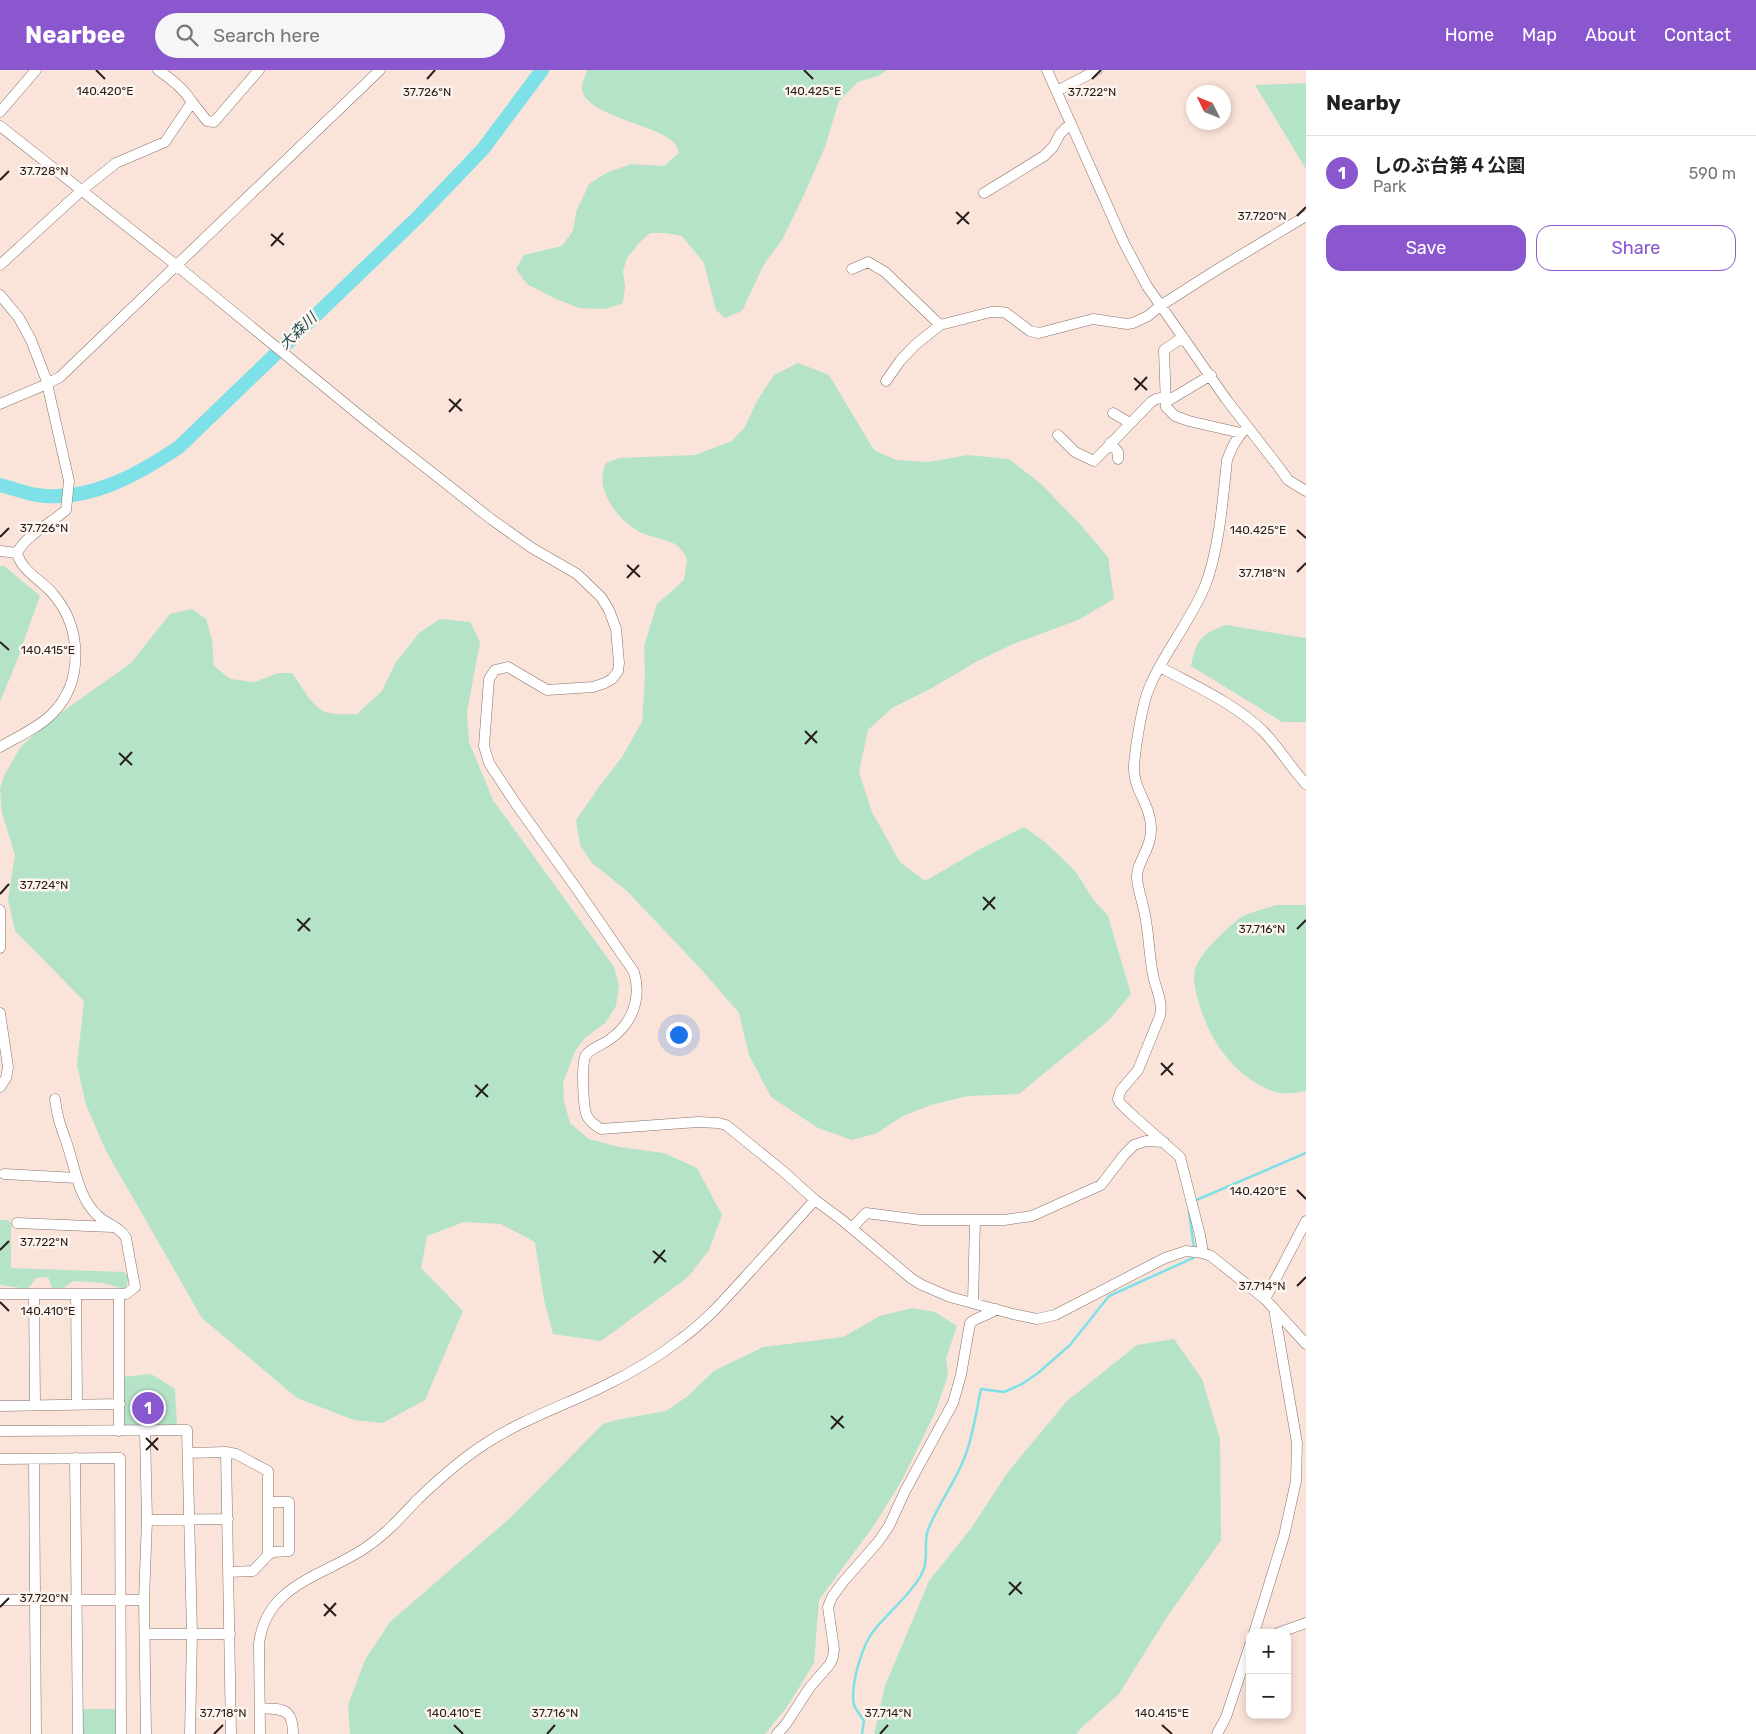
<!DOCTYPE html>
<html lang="en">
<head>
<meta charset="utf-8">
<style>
	:root { --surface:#fff; --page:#f6f6f6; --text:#222; --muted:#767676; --line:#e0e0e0; --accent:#8a57cf }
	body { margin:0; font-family:Rubik,"Noto Sans JP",sans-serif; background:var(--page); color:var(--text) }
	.controls { position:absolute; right:15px; bottom:15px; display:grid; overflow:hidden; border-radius:10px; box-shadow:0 2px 8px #0003 }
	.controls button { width:45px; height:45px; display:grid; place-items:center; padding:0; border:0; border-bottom:1px solid var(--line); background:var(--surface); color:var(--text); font:25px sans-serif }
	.compass { position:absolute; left:1186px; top:15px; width:45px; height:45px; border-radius:50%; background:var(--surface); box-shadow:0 2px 8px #0003; rotate:313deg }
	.you { position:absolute; left:678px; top:964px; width:18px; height:18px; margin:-12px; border:4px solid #fff; border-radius:50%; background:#1a73e8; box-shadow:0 0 0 8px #1a73e833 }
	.badge { display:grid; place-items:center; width:32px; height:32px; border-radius:50%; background:var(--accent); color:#fff; font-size:16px; font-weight:700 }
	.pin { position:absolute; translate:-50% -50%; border:2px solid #fff; box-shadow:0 1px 5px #0006 }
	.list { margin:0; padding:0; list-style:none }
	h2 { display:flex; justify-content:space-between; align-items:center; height:65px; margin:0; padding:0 20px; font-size:21px }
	h2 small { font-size:16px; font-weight:400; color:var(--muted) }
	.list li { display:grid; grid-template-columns:32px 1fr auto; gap:15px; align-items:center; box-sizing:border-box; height:75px; padding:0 20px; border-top:1px solid var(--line) }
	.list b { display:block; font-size:19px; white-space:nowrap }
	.list p { margin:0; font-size:16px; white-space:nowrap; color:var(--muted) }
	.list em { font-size:16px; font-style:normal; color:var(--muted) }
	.actions { display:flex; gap:10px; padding:15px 20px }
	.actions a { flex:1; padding:11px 0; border:1px solid var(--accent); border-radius:15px; text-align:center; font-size:18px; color:var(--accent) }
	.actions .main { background:var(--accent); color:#fff }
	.icon { flex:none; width:28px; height:28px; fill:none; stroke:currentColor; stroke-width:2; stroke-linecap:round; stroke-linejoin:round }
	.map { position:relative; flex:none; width:1306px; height:1664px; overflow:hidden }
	header { display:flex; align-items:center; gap:30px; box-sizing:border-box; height:70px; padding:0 25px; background:var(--accent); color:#fff }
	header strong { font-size:24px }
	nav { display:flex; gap:28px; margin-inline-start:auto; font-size:18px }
	.search { width:350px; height:45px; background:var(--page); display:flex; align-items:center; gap:12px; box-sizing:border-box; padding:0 18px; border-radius:28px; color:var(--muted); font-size:19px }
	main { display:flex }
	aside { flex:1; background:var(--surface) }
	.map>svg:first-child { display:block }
</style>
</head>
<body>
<header>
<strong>Nearbee</strong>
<div class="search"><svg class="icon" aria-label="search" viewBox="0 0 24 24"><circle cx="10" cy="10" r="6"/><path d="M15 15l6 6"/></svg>Search here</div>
<nav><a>Home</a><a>Map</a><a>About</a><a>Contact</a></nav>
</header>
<main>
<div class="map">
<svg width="1306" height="1664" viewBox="0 0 1306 1664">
	<rect width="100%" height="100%" fill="#fae3d9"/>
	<path fill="#b5e3c8" d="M587,0h300l-9,6 -20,6 -19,19 -14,46 -22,50 -21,43 -18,24 -22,47 -17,7 -9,-8 -12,-47 -22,-27 -17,-3h-15l-10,9 -13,16 -4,13 2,16 -2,16 -18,6 -26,-1 -23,-9 -29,-15 -11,-15 8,-14 38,-9 11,-15 3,-19 13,-28 17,-11 25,-9 33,2 15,-13c0,-1 -3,-7 -3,-8 -13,-20 -91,-28 -94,-56 -1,-6 4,-13 5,-19z
		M1306,13v86l-51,-84z
		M798,293l31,12 45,75 22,10 32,2 40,-7 41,4 31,24 40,41 28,33 6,42 -36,21 -65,24 -39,19 -42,25 -40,20 -24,22 -9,42 13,40 28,50 25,19 57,-33 42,-21 21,15 31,30 16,26 16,18 23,78 -23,27 -89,73 -51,2 -37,9 -28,11 -26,17 -25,7 -34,-12 -47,-31 -22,-42 -10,-42 -40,-46 -73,-77 -34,-27 -12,-18 -4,-25 23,-33 23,-30 20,-35 3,-45 -1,-31 13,-42 27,-24 3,-21c-3,-5 -7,-12 -12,-15 -10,-5 -23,-7 -33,-11 -24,-11 -49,-45 -36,-70l13,-5 76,-3 37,-14 13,-14 12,-26 17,-26z
		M3,495l37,31 -24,67 -16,39v-135z
		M192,539l14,10 6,21 2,26 16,13 25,3 23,-9h14c9,12 22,38 37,40 9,2 19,1 28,1l25,-23 14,-29 23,-29 21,-14 30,3 10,20 -13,70 2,30 24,58 121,167 5,18 -3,21 -11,17 -20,15 -10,13 -12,32 1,18 6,22 19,16 30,8 45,6 33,15 25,47 -13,35 -21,27 -87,64 -48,-7 -9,-34 -9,-58 -34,-18 -37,-2 -37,14 -6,32 42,43 -38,89 -42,23 -29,-3 -57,-22 -95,-80 -96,-167 -20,-46 -9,-40 7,-64 -69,-70 -7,-32 7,-44 -13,-42 -2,-24 4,-13 16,-28 21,-21 90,-64 39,-49z
		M1226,555l80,13v84h-24l-91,-56c5,-26 11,-33 35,-41z
		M1276,835h30v186c-11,2 -23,4 -34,0 -37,-15 -60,-47 -72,-84 -3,-10 -8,-28 -5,-38 6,-17 33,-43 48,-53 10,-5 23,-7 33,-11z
		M0,1150h7l4,3v45l113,4 5,6 -4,11 -22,-6 -30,-2 -9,7h-12l-4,-11 -12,1 -8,11 -28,-4z
		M912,1238l23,4 22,14 -11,33 2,16 -13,38 -33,67 -27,44 -56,76 -5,63 -27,44 -22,27h-415l-2,-29 17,-45 25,-38 120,-104 93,-94 13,-4 50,-9 22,-15 26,-25 49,-24 80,-10 37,-21z
		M1174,1269l28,40 18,60 1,101 -54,77 -48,77 -39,35 -3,5h-203l11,-48 44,-105 43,-54 36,-55 59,-71 70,-56z
		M151,1304l24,15 2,38 -56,2v-52z
		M79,1639h40v25h-39z"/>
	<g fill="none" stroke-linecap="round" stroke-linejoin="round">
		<path stroke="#7fe1e8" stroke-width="2.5" d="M1194,1131l112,-48
			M1189,1142l5,36
			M862,1664l2,-13c-3,-5 -8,-11 -10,-16 -4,-19 8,-61 21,-76 13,-16 40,-39 48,-58 6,-13 0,-27 5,-41 9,-24 26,-46 36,-71 9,-22 12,-46 17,-70l23,3 18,-8 16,-11 32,-28 39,-49 84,-38 1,-4"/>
		<path stroke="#7fe1e8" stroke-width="14" d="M0,415c12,3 25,8 37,10 51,8 102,-21 142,-48l239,-230 65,-68 59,-79"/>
		<defs>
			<path id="minor" d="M158,0c14,9 25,18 34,32
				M1047,0l77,173 23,43 79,113 52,67 10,14 18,11
				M1057,21l40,-21
				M0,42l36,-42
				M0,56l176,139 188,154 127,100 41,29 45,26 24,23 8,13 7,19 3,34 -1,8 -6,8 -7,4 -12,4 -46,3 -39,-23 -13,3 -6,9 -5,67 5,17 27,41 63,88 55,80c8,27 -2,52 -25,68 -7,5 -18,8 -23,15 -5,6 -3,53 1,61 3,6 9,10 14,13l97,-7 20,1 8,2 58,47 31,28 27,20 70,59 10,6 28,12 63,17 24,5 18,-4 110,-57 21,-7 17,2 8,3 54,43 41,45
				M984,123l60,-37 9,-9 7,-13 11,-11
				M0,195l82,-75 34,-27 49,-21 27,-40 15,19 7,1 45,-52
				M852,199l16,-7 17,10 55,53
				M0,225l19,23 12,22 15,39 23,102 -3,29c-16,14 -39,24 -49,43 5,19 25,27 37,42 28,34 30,87 -2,119 -14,14 -35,23 -52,33
				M1183,267l-19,13 2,57 9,9 14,5 52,12
				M886,311l14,-20 15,-16 25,-20 51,-13h9l6,1 24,18 9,2 54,-14 34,5 6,-1 15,-7 12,-10 58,-37 88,-53
				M1166,332l45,-27
				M0,334l47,-20 13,-7 320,-307
				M1113,343l17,10
				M1058,365l17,17 19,9 57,-59 5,-3 10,-2
				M1110,373l8,9v7
				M0,481l17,2
				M1160,597c35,19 72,35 102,63 17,17 28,37 44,54
				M0,840v38
				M0,943l8,54 -2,11 -6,9
				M4,1104l73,4
				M17,1153l95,4
				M852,1158l14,-15 55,7h83l28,-4 69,-31 23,-30 10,-10 12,-4 18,1
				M1203,1183l-3,-18 -20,-78 -51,-45 -9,-9 -2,-4 3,-9 17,-20 22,-54c3,-15 -4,-26 -7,-41 -4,-20 -4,-40 -8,-60 -2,-12 -7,-24 -8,-37 -1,-15 15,-30 14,-50 0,-24 -19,-39 -17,-64 2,-20 8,-61 16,-78 15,-35 40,-64 55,-100 14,-35 18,-88 22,-126 5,-13 10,-24 21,-33
				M0,1224h126l9,-7 -9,-49c-6,-11 -20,-14 -29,-23 -19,-18 -22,-48 -30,-71 -6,-17 -10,-27 -12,-45
				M34,1224l1,111
				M76,1224l1,110
				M1265,1229l41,-78
				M973,1233l2,-83
				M0,1336l120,-2
				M0,1361l187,-1 5,204 -2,100
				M119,1361v-137
				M145,1361l2,89 -3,80 2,134
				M226,1382l5,282
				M188,1383l38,-1 10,2 32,17v84l-15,16 -24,1
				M75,1388l3,276
				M0,1389l120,-1 1,276
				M34,1389l2,275
				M268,1432h21v49l-16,1 -5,3
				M147,1450l81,-1
				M0,1530h144
				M1254,1563l30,-97 12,-55 1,-38 -23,-134
				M1278,1563l28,-10
				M145,1564h85
				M260,1638c23,1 33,0 33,26
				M260,1664l-1,-90c7,-61 67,-68 109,-98 19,-13 34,-30 50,-47 22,-21 44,-41 70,-57 36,-23 77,-37 116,-56 27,-13 54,-29 77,-47 25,-18 45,-41 65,-63 23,-25 46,-51 69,-76
				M777,1664l9,-10 24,-37 20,-23 3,-7 1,-8 -6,-42 4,-10 11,-15 35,-40 11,-16 16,-35 48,-88 8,-28 9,-52c8,-7 18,-7 26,-14
				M1217,1664l9,-17 24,-72"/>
		</defs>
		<use href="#minor" stroke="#87736a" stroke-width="11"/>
		<use href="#minor" stroke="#fff" stroke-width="10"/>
	</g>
	<path fill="none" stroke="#271f1b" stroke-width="2" d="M96,0l9,9M804,0l9,9M427,9l8,-9M1092,9l9,-9M0,110l9,-9M956,142l13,12M1297,146l9,-9M957,154l12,-12M271,164l13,11M271,176l12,-13M1134,308l13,12M1135,320l12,-13M449,329l13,12M449,342l12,-13M1297,460l9,8M0,467l9,-9M627,495l13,12M1297,502l9,-9M627,508l12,-13M0,572l9,8M805,661l12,12M805,674l12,-13M119,683l13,12M120,695l12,-13M0,824l9,-10M983,827l12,12M983,840l12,-13M297,849l13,12M1297,859l9,-9M298,861l12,-13M1161,993l12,12M1161,1005l12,-12M475,1015l13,12M476,1027l12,-13M1297,1120l9,9M0,1180l9,-9M653,1181l13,11M654,1193l11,-13M1297,1216l9,-9M0,1232l9,9M831,1346l13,12M831,1359l12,-13M146,1368l12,12M146,1380l12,-12M1009,1512l13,12M1009,1525l12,-13M324,1534l12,12M0,1537l9,-9M324,1546l12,-13M454,1655l9,9M1162,1655l10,9M214,1664l9,-9M547,1664l8,-9M880,1664l8,-9"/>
	<g text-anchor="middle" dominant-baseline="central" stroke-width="5" stroke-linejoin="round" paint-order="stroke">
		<g font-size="15" font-style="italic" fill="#1d4a4d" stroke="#fdf4ef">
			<text transform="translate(298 261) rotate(-44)">大森川</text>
		</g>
	</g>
	<g font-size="12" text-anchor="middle" fill="#271f1b" stroke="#fdf4ef" stroke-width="5" stroke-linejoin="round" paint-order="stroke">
		<text x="105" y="25">140.420°E</text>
		<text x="813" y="25">140.425°E</text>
		<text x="427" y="26">37.726°N</text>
		<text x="1092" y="26">37.722°N</text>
		<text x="44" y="105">37.728°N</text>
		<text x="1262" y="150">37.720°N</text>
		<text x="44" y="462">37.726°N</text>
		<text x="1258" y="464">140.425°E</text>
		<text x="1262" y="507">37.718°N</text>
		<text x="48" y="584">140.415°E</text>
		<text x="44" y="819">37.724°N</text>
		<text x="1262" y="863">37.716°N</text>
		<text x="1258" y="1125">140.420°E</text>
		<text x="44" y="1176">37.722°N</text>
		<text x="1262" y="1220">37.714°N</text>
		<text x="48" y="1245">140.410°E</text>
		<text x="44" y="1532">37.720°N</text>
		<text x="223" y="1647">37.718°N</text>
		<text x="555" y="1647">37.716°N</text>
		<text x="888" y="1647">37.714°N</text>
		<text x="454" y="1647">140.410°E</text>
		<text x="1162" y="1647">140.415°E</text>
	</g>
</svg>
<div class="controls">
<button>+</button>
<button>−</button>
</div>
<svg class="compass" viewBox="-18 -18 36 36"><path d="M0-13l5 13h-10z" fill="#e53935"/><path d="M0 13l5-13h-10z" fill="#767676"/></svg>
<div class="you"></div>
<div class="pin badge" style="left:148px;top:1338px">1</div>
</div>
<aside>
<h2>Nearby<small></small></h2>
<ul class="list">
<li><span class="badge">1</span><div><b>しのぶ台第４公園</b><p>Park</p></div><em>590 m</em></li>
</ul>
<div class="actions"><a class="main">Save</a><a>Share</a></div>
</aside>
</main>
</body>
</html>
